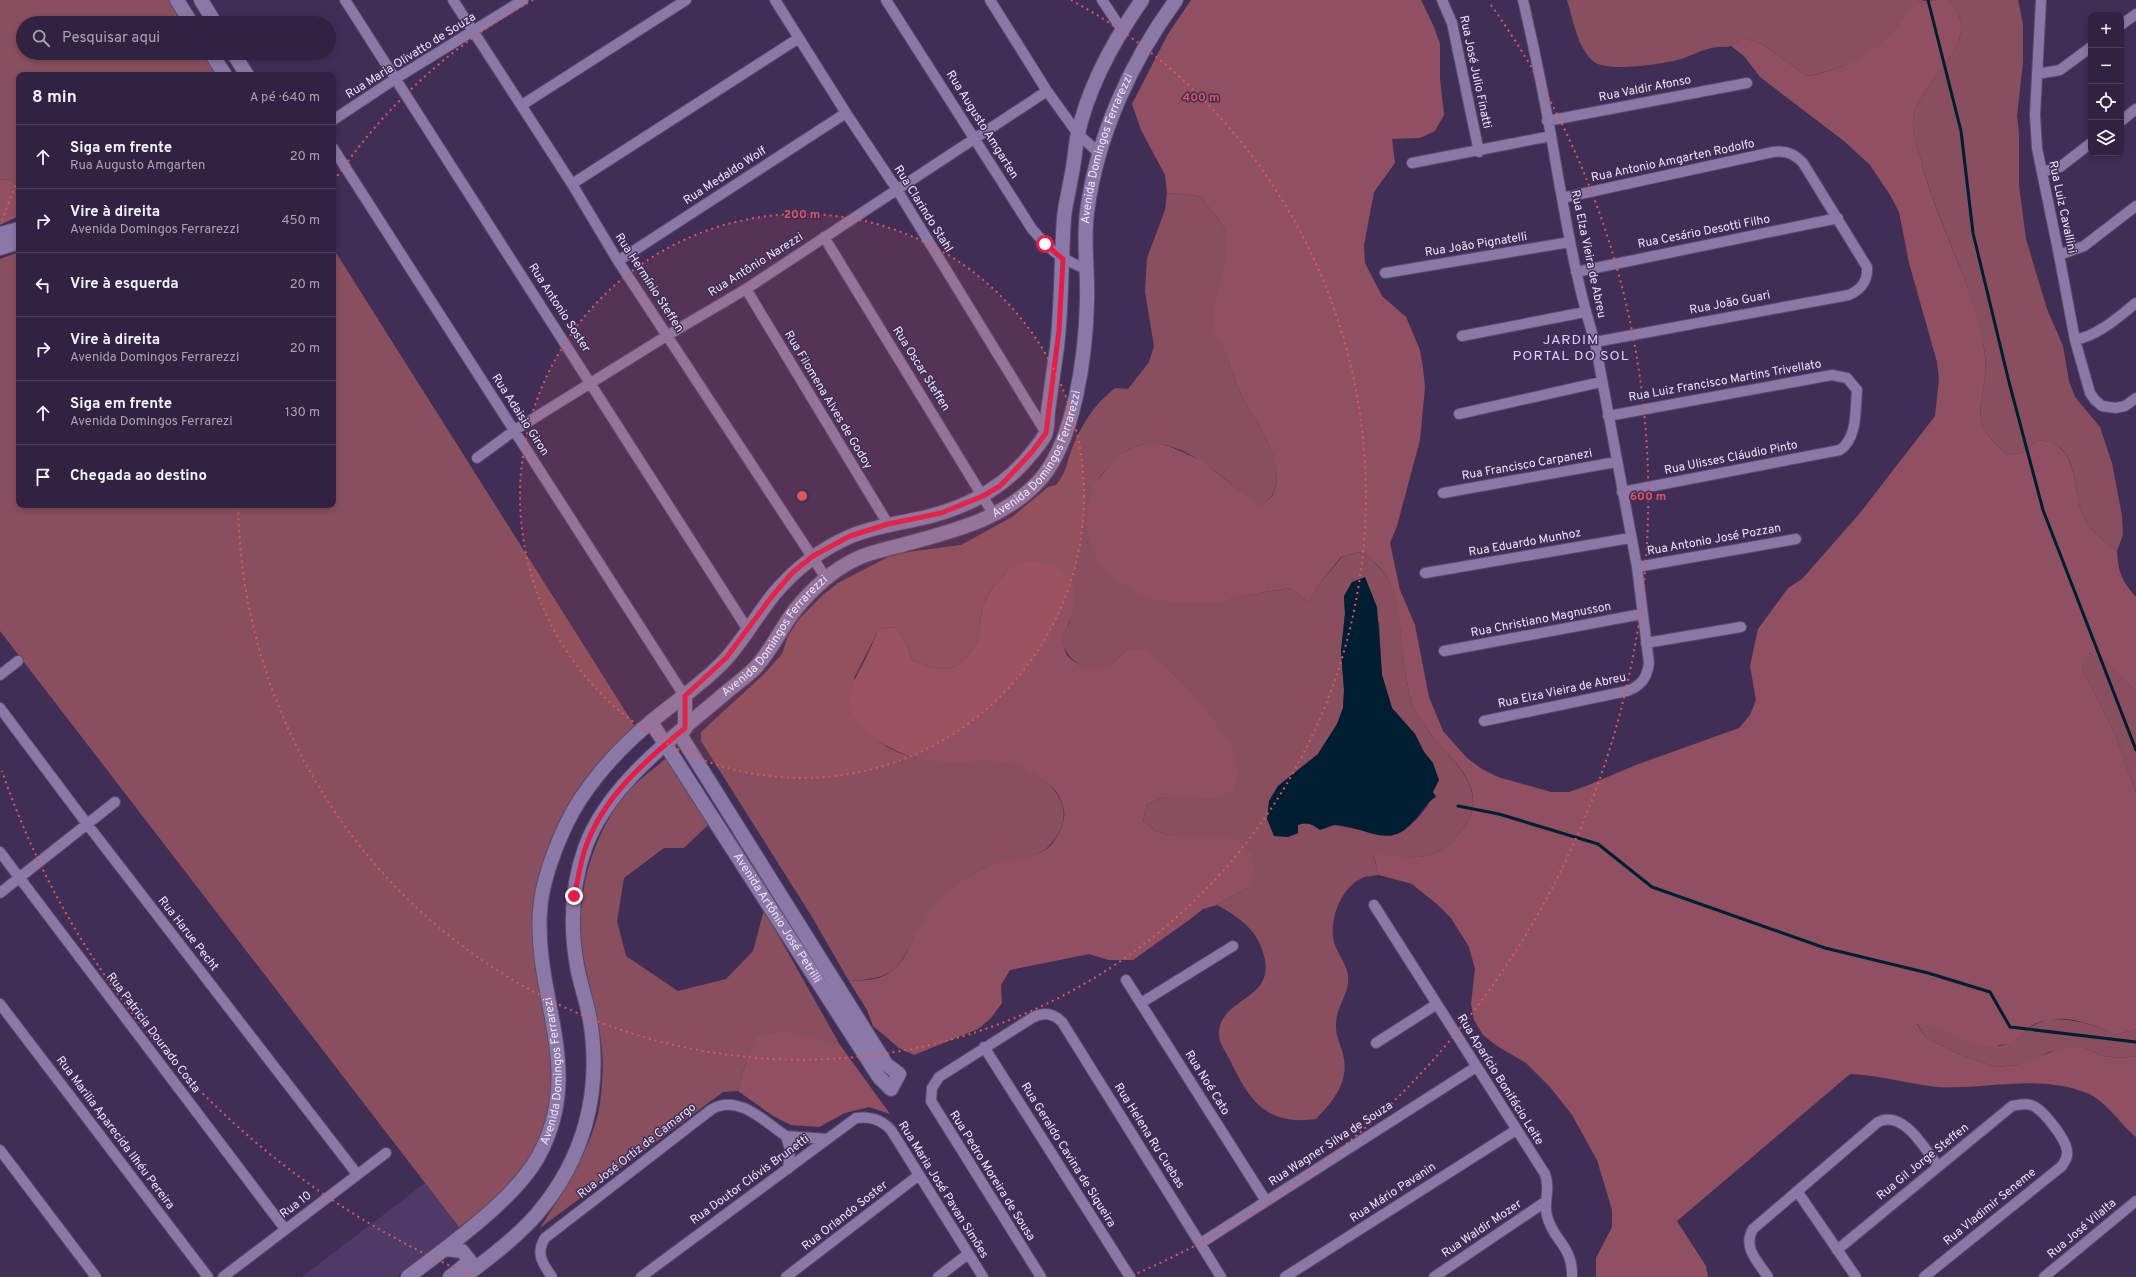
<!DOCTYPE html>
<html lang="pt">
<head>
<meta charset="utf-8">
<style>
	:root { --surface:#312241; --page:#392a48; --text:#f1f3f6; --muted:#a8a4b1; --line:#4c3f5a }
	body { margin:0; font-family:Overpass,sans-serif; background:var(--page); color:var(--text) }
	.controls { position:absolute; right:12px; top:12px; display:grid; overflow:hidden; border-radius:8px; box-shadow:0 2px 6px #0003 }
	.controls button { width:36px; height:36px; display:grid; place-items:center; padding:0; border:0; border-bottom:1px solid var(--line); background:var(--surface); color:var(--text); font:20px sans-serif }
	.stop { position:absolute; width:12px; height:12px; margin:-9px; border:3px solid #e11d48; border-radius:50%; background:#fff }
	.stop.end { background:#e11d48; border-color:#fff; box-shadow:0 1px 4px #0008 }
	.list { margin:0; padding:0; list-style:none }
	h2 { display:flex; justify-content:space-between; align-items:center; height:52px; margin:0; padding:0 16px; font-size:17px }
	h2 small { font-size:13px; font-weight:400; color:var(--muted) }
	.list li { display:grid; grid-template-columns:26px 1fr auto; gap:12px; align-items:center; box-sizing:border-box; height:64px; padding:0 16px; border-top:1px solid var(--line) }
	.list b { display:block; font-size:15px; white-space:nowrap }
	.list p { margin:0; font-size:13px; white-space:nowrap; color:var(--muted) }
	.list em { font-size:13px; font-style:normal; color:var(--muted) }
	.icon { flex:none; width:22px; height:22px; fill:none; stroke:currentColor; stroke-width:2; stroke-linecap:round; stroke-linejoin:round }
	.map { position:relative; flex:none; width:2136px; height:1277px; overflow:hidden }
	.search { position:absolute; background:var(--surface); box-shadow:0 2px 6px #0003; left:16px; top:16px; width:320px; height:44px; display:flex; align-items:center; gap:10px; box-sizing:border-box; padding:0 14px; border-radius:22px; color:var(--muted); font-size:15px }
	.panel { position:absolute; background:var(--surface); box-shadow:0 2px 6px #0003; left:16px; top:72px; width:320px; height:436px; border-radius:8px }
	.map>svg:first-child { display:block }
</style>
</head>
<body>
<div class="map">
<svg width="2136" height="1277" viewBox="0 0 2136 1277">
	<rect width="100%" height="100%" fill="#412e57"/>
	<path fill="#4f3967" d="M425,1183l34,44 -63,50h-94z"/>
	<path fill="#894f5e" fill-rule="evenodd" d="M0,0h170l15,23h-162v30h181l14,22h-199v114l-7,-9 -12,-1z
		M1567,0h356c-15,9 -24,25 -36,38 -20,22 -52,33 -80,38l-45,-32 -18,-6c-4,3 -9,6 -13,8 -6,2 -13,0 -19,2 -11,2 -21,8 -31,11 -17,5 -76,14 -88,2 -17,-16 -19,-40 -26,-61z
		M1949,0h69l5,24v38l-6,54 2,17v53l7,53 21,70 16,37 6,35 6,16 25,30 12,36 10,53 1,19 -6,16c-14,-11 -30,-22 -36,-40 -7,-22 -4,-54 -26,-67 -4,-3 -13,-3 -18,-4l-12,12 -17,3c-8,-7 -19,-16 -24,-26 -8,-17 0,-37 1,-54 2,-15 -1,-30 -5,-45 -14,-60 -45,-114 -60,-173 -3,-12 -8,-24 -7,-36 2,-41 77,-77 36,-121z
		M1167,193l31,3c12,12 23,23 28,39 8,26 -24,79 -8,102 11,18 14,40 24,59 14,27 45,66 31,98 -2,5 -10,9 -14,13 -37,-29 -99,-96 -145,-45 -12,12 -19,17 -23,35l80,105h52l16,-6 52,-8 18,15 10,-19 23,-27 17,-5c52,29 36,74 47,123 2,11 4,26 9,35 5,9 11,18 17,26 16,20 47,44 40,75 -2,8 -8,16 -13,23 -24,31 -53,23 -86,21l6,20c-5,1 -13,1 -17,3 -21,10 -31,38 -29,60 2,12 11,22 14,33 6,18 -11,35 -11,53 -1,12 6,23 8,35 4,25 -12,43 -28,60 -50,7 -67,-19 -86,-59 -7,-13 -15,-22 -9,-37 6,-16 26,-23 37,-35 7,-8 9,-18 7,-28 -5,-28 -24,-42 -48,-55l30,-17 -23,-52h-52l-17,-5 -12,-10 4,-17 18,-7 18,-1 23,-85 -34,-39 -45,-23c-8,8 -16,18 -28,20 -17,2 -36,-13 -36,-30 0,-5 5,-13 7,-18l-64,-49c-8,9 -17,19 -21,30 -5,11 -4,22 -6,34 -1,5 -6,14 -10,18 -17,22 -34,16 -57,6l-6,-17 -10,-16 -17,2 -25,49c4,10 20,59 26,64 29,22 64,18 99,18 7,0 17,-1 24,1 41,9 85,46 45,86 -12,12 -35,12 -51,16 -21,6 -40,21 -54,37 -8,9 -19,19 -25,30 -21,40 -21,48 -69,51l-37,-64 -111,-176v-9l64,-59 17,-19 6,-18 11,-17 24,-24 15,-12 50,-26 20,-5 53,-7 51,-28 36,-30 8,-2c9,-11 10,-18 14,-31 9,-26 23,-49 45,-66l13,1 21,-27 5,-16 -9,-54 2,-34 18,-48zM1344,596l35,26 3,53 10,33 23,26 9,18 9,11v29l-6,15 -10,12 -16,13 -10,4 -56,-11 -15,5c-8,-6 -12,-8 -22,-5v8l-10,4 -19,-36 9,-15 40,-32 19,-30 6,-16 1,-18 -3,-39 4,-37z
		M333,248l303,480 -46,47 -34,55 -14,36 -9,42 4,68 11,54 5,59 -14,56 -20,30 -25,26 -35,26 -459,-596v-372l19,-7v253h314z
		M2088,653l16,6 32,32v102l-20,-57 -34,-67z
		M666,758l42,67 -24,23h-20l-40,30 -7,43 9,35 52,35 48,-12 27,-28 11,-41 76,135 -15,-3 -79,20 -8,29 -15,1 -183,136c21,-33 45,-69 56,-107 4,-12 5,-26 6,-39 4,-43 -10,-80 -18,-122 -11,-58 6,-122 43,-168 11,-12 27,-23 39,-34z
		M2048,1019c25,0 45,4 67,16l21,-6v27l-15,2 -19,-2 -17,-8 -36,4 -16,8 -17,5 -21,2 -35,-12 -34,-17 -9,-15 17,2 16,8 50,13 18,-7 12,-12z"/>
	<path fill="#915061" d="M1191,0h230l13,27 6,17v35l4,36 -9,16 -15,7 -28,1 3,24 -21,29 -10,53 1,18 17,33 24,21 14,33 3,18 2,19 -5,53 -23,86 -7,17 10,47 15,35 14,72 14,34 24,27 15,11 16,8 53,15h18l17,-6 50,-21 103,-37 11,-13 6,-15 -6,-34 8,-37 30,-41 14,-9 58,-66 75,-97 4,-37 -2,-17 -28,-99 -10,-51 -9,-17 -20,-30 -26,-24 -84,-64 -16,-21 -13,-10 13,-8 18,6 45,32c32,-5 63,-19 85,-44 9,-10 17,-25 30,-31 7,-1 19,-1 27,-1 41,44 -34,80 -36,121 -1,12 4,24 7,36 14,57 44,110 59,167 4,17 8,34 6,51 -1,17 -9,37 -1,54 5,10 16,19 24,26l17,-3 12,-12c5,1 14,1 18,4 22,14 19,45 26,67 6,18 22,29 36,40 1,21 5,30 19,46v94l-32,-31 -15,-7 -7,16 34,67 20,57v236l-21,6c-25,-13 -58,-24 -84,-9 -5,3 -8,10 -13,13 -10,6 -22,7 -33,7 -24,0 -43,-23 -68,-22l9,14 34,17 35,12 21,-2 49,-18 20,1 17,8 19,2 15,-2v81c-16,-13 -28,-34 -47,-43 -50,-21 -101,-4 -152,-7 -29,-3 -58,-12 -87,-13l-173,147 29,45 2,11h-112v-19l16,-31v-17l-15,-50 -25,-45 -22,-28 -24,-24 -29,-17 -14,-11 -9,-15 -3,-16 4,-35 -6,-22 -18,-29 -13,-13 -26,-21 -33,-9 -6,-21c33,3 62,11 86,-20 5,-7 11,-15 13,-23 8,-31 -24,-55 -40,-75 -6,-8 -12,-17 -17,-26 -5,-9 -7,-24 -9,-35 -11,-48 4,-96 -47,-123l-18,5 -22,27 -10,19 -18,-15 -51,8 -17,6h-52l-17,-3 -16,-5 -27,-19 -12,-13 -7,-15 -5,-17 -1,-17 8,-29 24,-28 16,-9 17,-5 18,4 33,15 57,45c4,-3 12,-7 14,-11 14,-33 -17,-72 -31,-99 -10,-19 -13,-41 -25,-59 -15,-23 16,-76 9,-102 -5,-16 -16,-27 -28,-39l-31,-3 -2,-18 -24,-45 -9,-26 36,-70z
		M0,179l12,1 7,9v27l-19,9z
		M1037,562c36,6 45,25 33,58 -2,6 -7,14 -7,20 1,4 2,12 4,15 6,8 23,16 33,13 12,-2 19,-11 27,-19 5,1 13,0 18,2 23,10 83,81 90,104 4,12 2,22 -1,34l-15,9 -54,-1 -18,7 -4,17 12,10 17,5h52l16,5 12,14 3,17 -8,16 -30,17 -14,4 -14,11 -56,40h-24l-20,-6 -79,16 -9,15 1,18 -11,15 -13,11 -64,26 -15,-7 -26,-22 -6,-16 -18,-29c13,-1 29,0 40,-8 17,-11 20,-29 30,-45 10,-15 23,-33 38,-43 11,-9 25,-17 39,-22 16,-5 38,-4 52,-15 9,-8 18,-25 16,-37 -3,-15 -8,-22 -21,-31 -43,-32 -71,-12 -116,-20 -21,-3 -39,-12 -55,-24 -30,-23 -26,-43 -9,-72 6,-11 10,-23 16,-35l17,-2 10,16 6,17c23,10 40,16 57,-6 4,-4 9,-13 10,-19 2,-11 1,-22 6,-33 6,-14 19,-31 34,-39 5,-2 13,-1 18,-1z
		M786,1031l54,14 50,69 -21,-7 -24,6 -26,14 -28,-2 -18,-9 -35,-25 8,-29 12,-26z"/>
	<path fill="#011d32" d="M1365,577l12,30 5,68 10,33 23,26 9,18 9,11 6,17 -6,12 3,5c-14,7 -22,34 -43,38 -19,4 -40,-11 -59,-10 -4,1 -10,3 -14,5 -8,-6 -12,-8 -22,-5v8l-10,4 -14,-1 -7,-17 2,-18 9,-15 40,-32 19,-30 6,-16 1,-18 -3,-39 4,-37 -1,-18 8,-14z"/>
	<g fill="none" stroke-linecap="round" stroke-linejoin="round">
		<path stroke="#011d32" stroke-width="3" d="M1928,0l33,131 12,102 36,149 34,128 93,240
			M1458,806l41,8 99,30 54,43 173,61 103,25 62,19 20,35 126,15"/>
		<defs>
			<path id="street" d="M345,0l403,630
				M453,0l119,184 46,77 208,317
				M775,0l71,113 50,75 150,245
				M886,0l146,229c19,22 27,29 54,40
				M990,0l57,91 31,43 22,20
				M1102,0l20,30
				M1442,0l10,23 27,129
				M2041,0l-6,115 2,33 22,107 16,85 15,53 5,7 7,6 14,2 9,-2 11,-8
				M2121,25l15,-11
				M2037,74l23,-4 31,-23
				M522,105l164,-105
				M333,120l62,-41 128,-79
				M1547,121l200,-38
				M2121,121l15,-12
				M333,148l352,549
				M1412,163l139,-27
				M2042,172l18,-5 31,-24
				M572,184l227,-146
				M1562,198l211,-46c12,-2 22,2 30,11l64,104c1,14 -5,22 -18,28l-254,47
				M824,237l170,278
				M2059,255l25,-9 52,-40
				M618,261l228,-148
				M1576,272l262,-54
				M1385,273l185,-31
				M746,289l142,235
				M1462,336l123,-24
				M2075,340c24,-5 42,-22 61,-37
				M1459,414l142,-32
				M1608,416l224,-41 15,3 10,12c-2,20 1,47 -17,60l-218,42
				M477,458l38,-28 153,-95 78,-46 301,-198
				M1443,493l173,-31
				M1637,567l159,-28
				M1425,573l205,-35
				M1646,643l95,-16
				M1444,651l198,-37
				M0,675l18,-14
				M0,708l87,116 270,350
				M1484,721l143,-30c14,-5 20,-13 22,-28l-12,-96 -42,-225c-17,-52 -26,-106 -36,-160 -10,-61 -22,-122 -36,-182
				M0,852l285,377
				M0,893l115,-91
				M1374,905l171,269c6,16 -2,27 2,42 6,25 26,29 25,61
				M1126,980l140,221
				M1141,1003l92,-57
				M0,1004l208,273
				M1376,1043l61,-39
				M984,1047l146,230
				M0,1150l96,127
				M788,1169l2,-19 -4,-14 41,3
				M1797,1191l59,86
				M1201,1243l275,-176
				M1837,1250l175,-144c6,-1 13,-3 19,-1 11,3 35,34 36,46 1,6 -2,10 -5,15l-138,111
				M223,1277l163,-124
				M552,1277c-9,-13 -17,-23 -7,-39l167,-129c27,-15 53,13 74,27
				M641,1277l215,-159c14,-2 25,1 35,12l92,147
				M786,1277l133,-102
				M938,1277l30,-23
				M1041,1277l-110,-176 1,-13 7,-11 93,-59c11,-6 21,-5 30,4l159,255
				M1285,1277l231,-147
				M1434,1277l111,-75
				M1768,1277c-10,-15 -26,-30 -15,-48l125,-107c25,-13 47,27 60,44
				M2044,1277l92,-76"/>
			<g id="secondary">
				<path d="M177,0l14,23"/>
				<path d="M201,0l14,23"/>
				<path d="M211,53l14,22"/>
				<path d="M233,53l14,22"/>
				<path d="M0,234l19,-5"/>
				<path d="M0,248l19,-6"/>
				<path id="s1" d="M651,722l228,355 12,12 8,-15 -13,-10 -207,-331"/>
				<path d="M685,729v-32"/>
				<path d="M445,1249l17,2 8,10 -20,16"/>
				<path id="s2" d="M408,1277c40,-31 106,-77 130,-120 48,-87 -4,-158 2,-246 2,-34 22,-84 41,-113 19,-28 44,-55 71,-77 25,-21 52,-38 74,-62 18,-20 31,-44 48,-65 21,-25 47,-45 77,-58 20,-8 41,-12 62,-16 43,-8 84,-27 112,-59 7,-8 15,-17 20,-26 3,-7 2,-16 3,-24 3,-21 6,-43 9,-64 5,-43 4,-86 7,-129 1,-13 5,-27 7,-40 3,-13 4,-27 6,-40 10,-49 37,-98 65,-138"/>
				<path id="s3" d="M464,1277c25,-19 52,-39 73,-63 47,-55 65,-122 53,-194 -3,-18 -10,-36 -13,-54 -7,-39 -5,-81 8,-118 23,-64 89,-111 138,-153 10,-9 22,-17 31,-26 17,-17 26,-40 41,-59 16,-20 38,-40 61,-51 14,-7 31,-10 46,-14 49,-14 99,-24 136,-63 37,-39 48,-129 49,-182 1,-29 -4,-59 0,-88 10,-76 44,-151 89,-212"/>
			</g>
		</defs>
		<use href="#street" stroke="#5a4b6d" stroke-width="12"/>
		<use href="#secondary" stroke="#5a4b6d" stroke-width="16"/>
		<use href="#street" stroke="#8b78a6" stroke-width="10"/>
		<use href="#secondary" stroke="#8b78a6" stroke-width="14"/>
	</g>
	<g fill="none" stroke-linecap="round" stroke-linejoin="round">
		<path stroke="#e11d48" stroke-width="5" d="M574,896c4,-15 6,-32 11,-47 17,-51 60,-88 100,-121v-32l41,-38 47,-63 20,-23 20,-16 37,-20 38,-12 53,-11 42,-17 17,-10 32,-34 14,-19 13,-103 4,-71 -18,-15"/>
	</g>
	<circle cx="802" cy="496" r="282" fill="#dc575d" fill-opacity=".12"/>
	<g fill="none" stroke="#dc575d" stroke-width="2" stroke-dasharray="2 4">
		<circle cx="802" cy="496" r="282"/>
		<path d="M334 181A564 564 0 0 1 533 0M1071 0A564 564 0 1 1 238 506"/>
		<path d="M471 1275A846 846 0 0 1 2 771M2 221A846 846 0 0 1 18 179M1491 5A846 846 0 0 1 1133 1275"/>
	</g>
	<g text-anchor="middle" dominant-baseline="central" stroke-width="3" stroke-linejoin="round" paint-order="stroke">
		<g font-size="12" fill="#ede3fc" stroke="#412e57">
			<text transform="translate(411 56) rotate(-32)">Rua Maria Olivatto de Souza</text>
			<text transform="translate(1475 72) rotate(78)">Rua José Julio Finatti</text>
			<text transform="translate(1645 89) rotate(-11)">Rua Valdir Afonso</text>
			<text transform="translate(982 125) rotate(58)">Rua Augusto Amgarten</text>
			<text stroke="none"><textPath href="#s3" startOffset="1427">Avenida Domingos Ferrarezzi</textPath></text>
			<text transform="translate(1673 161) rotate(-12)">Rua Antonio Amgarten Rodolfo</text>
			<text transform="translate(725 176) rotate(-33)">Rua Medaldo Wolf</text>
			<text transform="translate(2062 207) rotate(78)">Rua Luiz Cavallini</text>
			<text transform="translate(923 209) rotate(58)">Rua Clarindo Stahl</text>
			<text transform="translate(1704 232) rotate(-11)">Rua Cesário Desotti Filho</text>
			<text transform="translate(1476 245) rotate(-9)">Rua João Pignatelli</text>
			<text transform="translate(1588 254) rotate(78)">Rua Elza Vieira de Abreu</text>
			<text transform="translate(756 265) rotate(-32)">Rua Antônio Narezzi</text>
			<text transform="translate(649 283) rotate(57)">Rua Hermínio Steffen</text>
			<text transform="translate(1730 303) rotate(-11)">Rua João Guari</text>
			<text transform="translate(559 308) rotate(57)">Rua Antonio Soster</text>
			<text transform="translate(921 369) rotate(58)">Rua Oscar Steffen</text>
			<text transform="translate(1725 381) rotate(-10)">Rua Luiz Francisco Martins Trivellato</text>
			<text transform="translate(828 400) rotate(59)">Rua Filomena Alves de Godoy</text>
			<text transform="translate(520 415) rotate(57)">Rua Adaisio Giron</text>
			<text stroke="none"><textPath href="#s3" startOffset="1103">Avenida Domingos Ferrarezzi</textPath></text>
			<text transform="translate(1731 458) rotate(-11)">Rua Ulisses Cláudio Pinto</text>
			<text transform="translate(1527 465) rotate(-10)">Rua Francisco Carpanezi</text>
			<text transform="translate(1714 540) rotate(-10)">Rua Antonio José Pozzan</text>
			<text transform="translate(1525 543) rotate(-10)">Rua Eduardo Munhoz</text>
			<text transform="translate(1541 620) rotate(-11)">Rua Christiano Magnusson</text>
			<text stroke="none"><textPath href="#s3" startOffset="767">Avenida Domingos Ferrarezzi</textPath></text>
			<text transform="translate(1562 691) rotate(-12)">Rua Elza Vieira de Abreu</text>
			<text stroke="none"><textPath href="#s1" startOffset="233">Avenida Artônio José Petrilli</textPath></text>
			<text transform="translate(188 934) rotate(52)">Rua Harue Pecht</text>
			<text transform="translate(153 1033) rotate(53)">Rua Patricia Dourado Costa</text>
			<text stroke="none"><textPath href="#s2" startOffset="267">Avenida Domingos Ferrarezi</textPath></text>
			<text transform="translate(1500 1080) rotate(58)">Rua Aparício Bonifácio Leite</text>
			<text transform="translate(1207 1083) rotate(58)">Rua Noé Cato</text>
			<text transform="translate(115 1133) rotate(53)">Rua Marilia Aparecida Ilhéu Pereira</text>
			<text transform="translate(1149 1136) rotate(58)">Rua Helena Ru Cuebas</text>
			<text transform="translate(1331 1144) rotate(-33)">Rua Wagner Silva de Souza</text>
			<text transform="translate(637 1151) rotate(-38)">Rua José Ortiz de Camargo</text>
			<text transform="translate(1068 1155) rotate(58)">Rua Geraldo Cavina de Siqueira</text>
			<text transform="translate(1923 1162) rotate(-39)">Rua Gil Jorge Steffen</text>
			<text transform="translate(992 1176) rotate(58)">Rua Pedro Moreira de Sousa</text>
			<text transform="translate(750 1180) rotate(-36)">Rua Doutor Clóvis Brunetti</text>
			<text transform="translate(943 1190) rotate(58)">Rua Maria José Pavan Simões</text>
			<text transform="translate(1393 1193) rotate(-33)">Rua Mário Pavanin</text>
			<text transform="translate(296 1205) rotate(-37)">Rua 10</text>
			<text transform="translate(1990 1207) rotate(-39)">Rua Vladimir Seneme</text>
			<text transform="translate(845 1216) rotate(-38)">Rua Orlando Soster</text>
			<text transform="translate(1482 1229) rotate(-34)">Rua Waldir Mozer</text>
			<text transform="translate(2082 1229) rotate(-40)">Rua José Vilalta</text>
		</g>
		<g font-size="14" letter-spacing="1" fill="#e1d0f9" stroke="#412e57">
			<text x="1571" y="340">JARDIM<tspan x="1571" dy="16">PORTAL DO SOL</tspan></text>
		</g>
	</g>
	<circle cx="802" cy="496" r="6" fill="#dc575d" stroke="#412e57" stroke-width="2"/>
	<g font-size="12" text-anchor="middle" font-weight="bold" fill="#dc575d" stroke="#412e57" stroke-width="3" stroke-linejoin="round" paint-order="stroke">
		<text x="1201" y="101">400 m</text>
		<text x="802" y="218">200 m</text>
		<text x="1648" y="500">600 m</text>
	</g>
</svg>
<div class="controls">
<button>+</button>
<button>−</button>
<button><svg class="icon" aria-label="locate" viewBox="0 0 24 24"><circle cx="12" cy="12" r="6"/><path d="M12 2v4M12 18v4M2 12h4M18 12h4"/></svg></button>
<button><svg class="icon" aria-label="layers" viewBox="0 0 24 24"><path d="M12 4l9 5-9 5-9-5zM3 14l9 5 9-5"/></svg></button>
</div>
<div class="stop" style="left:1045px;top:244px"></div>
<div class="stop end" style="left:574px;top:896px"></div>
<div class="search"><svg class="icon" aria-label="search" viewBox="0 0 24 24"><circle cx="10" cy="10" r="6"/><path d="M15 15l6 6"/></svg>Pesquisar aqui</div>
<section class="panel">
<h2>8 min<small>A pé · 640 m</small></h2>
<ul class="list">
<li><svg class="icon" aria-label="ahead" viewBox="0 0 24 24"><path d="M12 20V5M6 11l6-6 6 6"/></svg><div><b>Siga em frente</b><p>Rua Augusto Amgarten</p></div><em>20 m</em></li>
<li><svg class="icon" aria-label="right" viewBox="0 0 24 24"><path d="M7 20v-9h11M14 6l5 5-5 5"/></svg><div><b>Vire à direita</b><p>Avenida Domingos Ferrarezzi</p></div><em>450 m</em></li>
<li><svg class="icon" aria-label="left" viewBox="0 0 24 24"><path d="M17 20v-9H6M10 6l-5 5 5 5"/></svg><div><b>Vire à esquerda</b></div><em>20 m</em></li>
<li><svg class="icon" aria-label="right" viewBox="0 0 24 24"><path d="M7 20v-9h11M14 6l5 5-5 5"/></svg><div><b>Vire à direita</b><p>Avenida Domingos Ferrarezzi</p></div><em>20 m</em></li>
<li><svg class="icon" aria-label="ahead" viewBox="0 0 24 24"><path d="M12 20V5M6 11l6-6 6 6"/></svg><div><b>Siga em frente</b><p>Avenida Domingos Ferrarezi</p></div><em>130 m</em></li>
<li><svg class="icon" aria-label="arrive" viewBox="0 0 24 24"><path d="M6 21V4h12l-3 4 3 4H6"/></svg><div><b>Chegada ao destino</b></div></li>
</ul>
</section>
</div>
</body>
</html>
